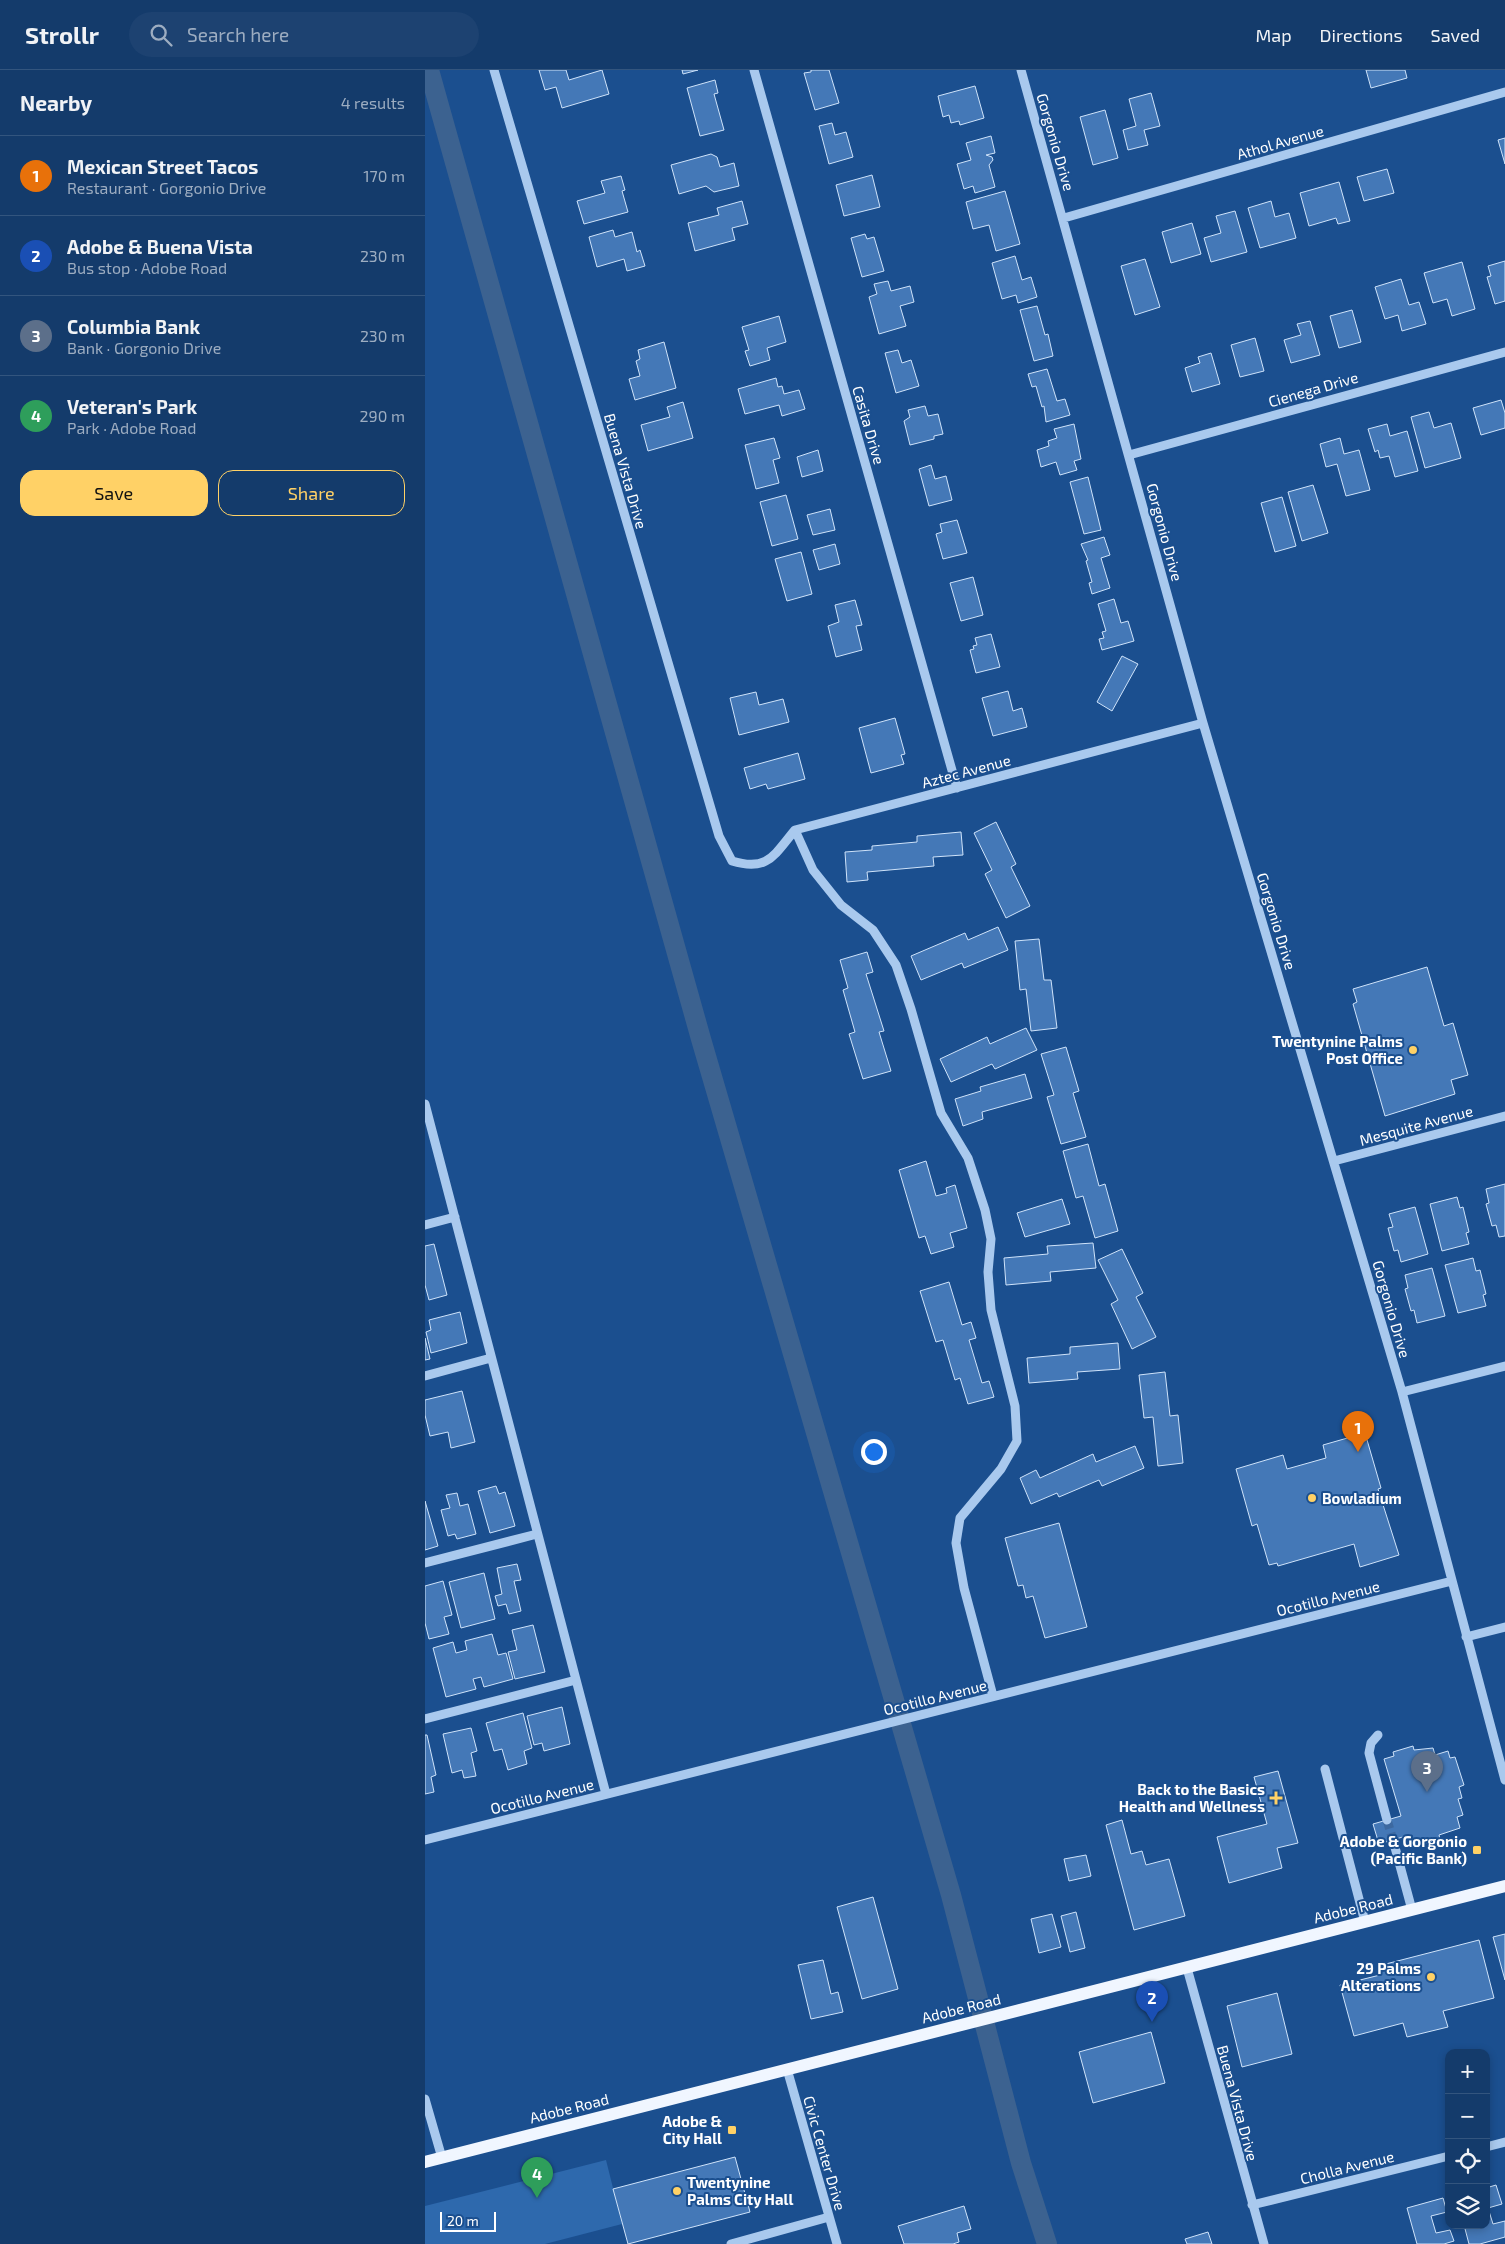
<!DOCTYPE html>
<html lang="en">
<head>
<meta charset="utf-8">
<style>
	:root { --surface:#143b6b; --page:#1d4271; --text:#f1f3f6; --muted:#9dadc1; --line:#33557e; --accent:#ffd166 }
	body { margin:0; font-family:"Exo 2",sans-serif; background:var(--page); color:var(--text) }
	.controls { position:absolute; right:15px; bottom:15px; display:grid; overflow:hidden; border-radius:10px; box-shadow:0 2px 8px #0003 }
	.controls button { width:45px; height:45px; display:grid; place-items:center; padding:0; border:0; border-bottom:1px solid var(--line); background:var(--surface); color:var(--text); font:25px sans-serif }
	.scale { position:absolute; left:15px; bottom:12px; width:56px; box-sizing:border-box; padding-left:5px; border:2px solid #fff; border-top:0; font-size:14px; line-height:18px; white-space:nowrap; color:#fff; -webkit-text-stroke:4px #1b4f8f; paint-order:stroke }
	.you { position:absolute; left:448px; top:1381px; width:18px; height:18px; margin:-12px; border:4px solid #fff; border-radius:50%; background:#1a73e8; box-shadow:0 0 0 8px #1a73e833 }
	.badge { display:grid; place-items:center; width:32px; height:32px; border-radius:50%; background:var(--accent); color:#fff; font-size:16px; font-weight:700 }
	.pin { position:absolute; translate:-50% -41px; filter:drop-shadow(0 1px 2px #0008) }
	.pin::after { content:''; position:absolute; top:26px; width:18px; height:15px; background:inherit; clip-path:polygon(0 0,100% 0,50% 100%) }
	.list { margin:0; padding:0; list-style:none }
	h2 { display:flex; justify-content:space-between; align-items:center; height:65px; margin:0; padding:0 20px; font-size:21px }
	h2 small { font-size:16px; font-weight:400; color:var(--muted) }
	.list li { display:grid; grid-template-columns:32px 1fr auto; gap:15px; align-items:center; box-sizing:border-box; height:80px; padding:0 20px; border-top:1px solid var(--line) }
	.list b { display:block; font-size:19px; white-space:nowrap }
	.list p { margin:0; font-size:16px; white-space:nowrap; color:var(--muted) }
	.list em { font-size:16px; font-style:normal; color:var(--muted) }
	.actions { display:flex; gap:10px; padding:15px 20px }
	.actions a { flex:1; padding:11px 0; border:1px solid var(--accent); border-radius:15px; text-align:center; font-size:18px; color:var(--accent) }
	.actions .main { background:var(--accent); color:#111 }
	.icon { flex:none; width:28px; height:28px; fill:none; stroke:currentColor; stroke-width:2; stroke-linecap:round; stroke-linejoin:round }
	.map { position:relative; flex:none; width:1080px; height:2174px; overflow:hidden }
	header { display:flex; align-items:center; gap:30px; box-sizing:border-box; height:70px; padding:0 25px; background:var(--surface); border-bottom:1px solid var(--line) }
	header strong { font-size:24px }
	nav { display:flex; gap:28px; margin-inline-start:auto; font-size:18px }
	.search { width:350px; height:45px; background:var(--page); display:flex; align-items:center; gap:12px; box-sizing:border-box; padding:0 18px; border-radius:28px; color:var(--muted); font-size:19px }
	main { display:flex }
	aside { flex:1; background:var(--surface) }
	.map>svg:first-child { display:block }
</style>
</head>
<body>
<header>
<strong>Strollr</strong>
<div class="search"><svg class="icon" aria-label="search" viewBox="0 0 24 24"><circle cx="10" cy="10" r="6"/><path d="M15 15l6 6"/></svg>Search here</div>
<nav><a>Map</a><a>Directions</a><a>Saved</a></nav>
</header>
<main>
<aside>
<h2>Nearby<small>4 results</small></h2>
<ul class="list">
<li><span class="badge" style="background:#e8710a">1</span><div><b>Mexican Street Tacos</b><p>Restaurant · Gorgonio Drive</p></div><em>170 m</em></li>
<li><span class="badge" style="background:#1a4fb4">2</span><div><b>Adobe &amp; Buena Vista</b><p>Bus stop · Adobe Road</p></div><em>230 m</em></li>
<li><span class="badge" style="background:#5c6f8a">3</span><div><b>Columbia Bank</b><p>Bank · Gorgonio Drive</p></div><em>230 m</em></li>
<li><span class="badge" style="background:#2e9e5b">4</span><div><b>Veteran's Park</b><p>Park · Adobe Road</p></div><em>290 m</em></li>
</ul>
<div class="actions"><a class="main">Save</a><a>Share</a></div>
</aside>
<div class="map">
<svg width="1080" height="2174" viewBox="0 0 1080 2174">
	<rect width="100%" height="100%" fill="#1b4f8f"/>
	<path fill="#2e69ad" d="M181,2090l16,64 -77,20h-120v-38z"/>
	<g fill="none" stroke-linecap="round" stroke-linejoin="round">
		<path stroke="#3c6290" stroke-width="20" d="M4,0l272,969 250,856 70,268 26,81"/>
	</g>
	<path fill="#4478b7" stroke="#cfe3fa" d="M114,0h27l3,10 33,-10 7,24 -47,14 -6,-21 -11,3z
		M257,0h16l-15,4z
		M386,0h18l10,33 -24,7 -11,-37 7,-1z
		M941,0h39l2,8 -36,10z
		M290,10l3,13 -4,1 10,36 -24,6 -13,-48z
		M550,16l9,32 -24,7 -1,-4 -8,2 -2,-8 -6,2 -5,-21z
		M726,23l9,33 -16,4 4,15 -20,5 -5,-20 13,-4 -7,-27z
		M680,40l13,48 -25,7 -13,-48z
		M407,53l3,12 11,-3 7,25 -24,7 -10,-38z
		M566,66l4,17 -9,2 6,2 1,3 -4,5 6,22 -20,6 -2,-7 -9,3 -7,-25 14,-4 -5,-17z
		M1080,68v26l-7,-24z
		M286,84l6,3 3,10 14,-4 5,23 -25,6 -8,-6 -27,8 -8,-29z
		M962,99l7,24 -30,8 -7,-24z
		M447,105l8,32 -36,9 -8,-31z
		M196,106l4,14 -3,1 6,21 -44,12 -7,-23 28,-8 -4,-12z
		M914,112l11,39 -12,3 -2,-6 -27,8 -9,-33z
		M580,121l15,53 -24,7 -7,-26 -16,4 -7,-27z
		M317,131l6,23 -16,4 3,12 -40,11 -7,-28 31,-8 -2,-7z
		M846,131l4,16 14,-4 7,25 -36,10 -12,-40z
		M810,141l12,41 -36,10 -7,-24 17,-5 -5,-17z
		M767,153l9,31 -30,9 -9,-31z
		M188,160l2,7 17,-5 5,20 3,-2 5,16 -18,5 -3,-12 -27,8 -8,-30z
		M440,164l2,5 7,-2 10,34 -22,6 -11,-39z
		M590,186l7,24 9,-3 6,20 -19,6 -2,-8 -14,4 -10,-36z
		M720,189l15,48 -25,8 -14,-49z
		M1080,191v40l-10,3 -8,-27 4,-1 -3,-10z
		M1037,192l13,47 -23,7 -5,-17 -14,4 -9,-30z
		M976,209l8,26 10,-3 7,22 -24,7 -4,-16 -13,4 -10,-32z
		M463,211l3,10 19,-5 4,16 -14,4 6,20 -27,8 -10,-37 8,-3 -3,-10z
		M612,236l8,29 3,-1 5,22 -19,5 -14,-51z
		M927,240l9,32 -22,6 -9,-32z
		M354,246l7,26 -19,6 3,12 -20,6 -5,-15 4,-1 -7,-23z
		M885,251l10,34 -29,8 -7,-23 17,-5 -4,-11z
		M830,268l9,33 -24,6 -9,-32z
		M239,272l12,46 -41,12 -6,-21 11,-3 -4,-15 4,-2 -2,-9z
		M473,280l4,13 9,-3 8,26 -23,7 -11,-40z
		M786,283l9,31 -28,8 -7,-24 15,-5 -2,-6z
		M622,299l10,32 8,-2 5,16 -24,7 -2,-16 -2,1 -6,-21 -4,1 -4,-13z
		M351,308l2,9 4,-1 2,8 15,-4 6,19 -23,7 -3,-11 -34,9 -7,-25z
		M1076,330l4,13v15l-24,7 -8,-27z
		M258,332l10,36 -45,13 -7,-26 29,-8 -3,-10z
		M500,336l3,10 10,-2 5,20 -9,2v3l-24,6 -6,-24 6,-4 -2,-7z
		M1004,342l5,16 17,-5 10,35 -36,10 -14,-51z
		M649,354l7,35 -7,2 3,9 -17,5 -4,-13 -15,5 -4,-17 12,-4 -1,-5 9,-3 -3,-9z
		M962,354l3,12 17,-5 11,40 -23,6 -6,-21 -9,2 -2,-8 -3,2 -7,-23z
		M349,368l6,20 -7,2 6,23 -23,6 -11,-44z
		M915,368l4,16 15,-4 11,40 -24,6 -9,-32 -11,3 -6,-23z
		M393,380l5,21 -21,6 -5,-20z
		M506,395l4,14 11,-3 6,24 -23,6 -10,-37z
		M663,407l13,53 -17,4 -14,-52z
		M888,415l15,48 -26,8 -14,-49z
		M361,425l12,44 -26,7 -12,-44z
		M857,427l14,49 -21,6 -14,-49z
		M405,439l5,21 -22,5 -6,-20z
		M532,450l10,33 -24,6 -7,-25 6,-2 -2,-8z
		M679,467l6,18 -9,3 9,30 -18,6 -3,-11 3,-1 -6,-21 2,-1 -7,-16z
		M410,474l5,20 -21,6 -6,-20z
		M376,482l11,42 -25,7 -12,-42z
		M548,507l10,38 -22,6 -11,-38z
		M689,529l7,24 7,-2 6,20 -32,9 -3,-11 5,-1 -2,-6 4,-1 -8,-27z
		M430,530l7,25 -6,1 6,24 -26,7 -8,-31 11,-4 -4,-17z
		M566,564l9,33 -24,6 -6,-23 4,-1 -1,-3 4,-1 -2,-7z
		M697,586l16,8 -26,47 -15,-9z
		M583,621l5,20 9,-3 5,19 -34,9 -11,-38z
		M331,622l3,13 24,-6 6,23 -50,13 -9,-37z
		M470,648l10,36 -4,1 3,9 -33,9 -12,-45z
		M373,683l7,26 -37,10 -2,-5 -16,5 -6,-21z
		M571,752l20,42 -5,3 19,39 -24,12 -21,-44 7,-4 -18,-37z
		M536,762l2,23 -30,2 1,9 -67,6 1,8 -21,2 -2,-30 27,-2v-4l45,-4v-6z
		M573,857l10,23 -44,18 -2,-5 -41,17 -10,-24 54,-23 3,7z
		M614,869l5,41h7l6,48 -26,3 -5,-42 -6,1 -5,-49z
		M442,882l6,20 -7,2 18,57 -5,1 12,39 -28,8 -14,-45 6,-2 -12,-42 5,-2 -8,-28z
		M1002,897l17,59 9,-3 15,52 -17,5 4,14 -70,22 -32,-112 4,-2 -4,-13z
		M601,958l11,22 -42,19 -3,-5 -41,18 -11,-23 47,-22 3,7z
		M641,977l13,44 -6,2 13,44 -25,7 -14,-47 7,-2 -13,-41z
		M600,1004l7,24 -50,14 1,7 -20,7 -8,-27 26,-8 -1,-4z
		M663,1074l11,42 6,-2 13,47 -23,7 -12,-42 -7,2 -13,-47z
		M501,1091l10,35 11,-3 -1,-5 9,-3 12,43 -17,5 4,14 -23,7 -6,-18 -6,2 -20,-68z
		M1080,1114v52l-6,1 -3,-12 -4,1 -6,-22 3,-1 -3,-14z
		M1032,1127l3,11 3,-1 6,25 -3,1 3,11 -27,7 -12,-47z
		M637,1129l8,25 -45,13 -8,-24z
		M990,1137l13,47 -27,8 -3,-12 -4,1 -6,-23 5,-1 -4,-13z
		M668,1173l3,25 -46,4 1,9 -45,4 -2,-27 44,-4 -1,-8z
		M9,1174l13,51 -18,5 -4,-15v-39z
		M697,1179l21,44 -7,4 20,40 -24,12 -21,-45 7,-4 -20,-40z
		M1048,1188l3,13 4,-1 6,24 -3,1 3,11 -28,7 -13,-48z
		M1007,1198l13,48 -28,7 -3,-13 -3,1 -6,-22 3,-1 -3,-13z
		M524,1212l13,43 9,-3 5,16 -7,2 13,43 7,-2 5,16 -26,7 -8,-26 -5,2 -12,-40 -7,2 -16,-51z
		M35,1242l7,31 -36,10 -5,-21 5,-2 -2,-10z
		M0,1268l5,21 -5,1z
		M693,1273l2,26 -43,3 1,7 -49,4 -2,-25 43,-4v-7z
		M740,1302l5,44 8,-1 5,48 -25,3 -5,-49 -9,1 -5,-43z
		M37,1321l13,51 -24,6 -3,-16 -18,4 -5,-21v-15z
		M940,1363l16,55 -3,1 21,66 -39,12 -6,-23 -76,22 -1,-3 -8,2 -12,-41 -5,2 -16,-57 47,-14 4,14 39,-11 -3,-13z
		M710,1376l9,22 -42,18 -3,-6 -40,17 -2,-4 -26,11 -11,-26 16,-8 4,8 53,-24 3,8z
		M71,1416l3,8 6,-2 10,34 -25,7 -12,-42z
		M32,1423l3,13 8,-2 8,30 -19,5 -2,-5 -7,2 -7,-26 9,-2 -4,-13z
		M0,1431l13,45 -13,4z
		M634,1453l28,104 -42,11 -12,-42 -7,2 -3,-13 -5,1 -13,-48z
		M92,1494l4,16 -7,1 7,30 -12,3 -3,-10 -8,2 -3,-10 7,-2 -5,-26z
		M59,1503l11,46 -34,9 -12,-46z
		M18,1511l9,34 -8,2 5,17 -20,5 -4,-16v-37z
		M108,1555l12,47 -30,7 -7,-27 9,-2 -5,-20z
		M67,1564l6,21 8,-2 7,26 -29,8 -3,-10 -8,2 3,10 -30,8 -13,-49 20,-6 3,11 11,-3 -2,-9z
		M137,1637l8,37 -26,7 -2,-8 -8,2 -7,-29z
		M98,1643l9,35 -8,3 3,13 -19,6 -6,-21 -8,2 -8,-28z
		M46,1658l6,23 -6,2 5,23 -12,2 -2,-8 -10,3 -9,-39z
		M0,1665h2l9,40 -5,2 3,15 -9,2z
		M988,1676l1,4 19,-2 2,7 13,-4 2,7 5,-1 9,28 -5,2 3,11 -4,1 5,16 -6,2 3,11 -21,7 1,4 -18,5 -1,-4 -13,4 -2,-8 -27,8 -6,-20 28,-8 -17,-57 10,-3 -1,-4z
		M853,1701l20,72 -21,5 5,20 -53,15 -12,-46 50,-13 -13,-47z
		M697,1750l9,34 11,-3 4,14 23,-6 16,57 -51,14 -28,-105z
		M661,1785l5,21 -22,5 -5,-22z
		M448,1827l25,92 -36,10 -25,-92z
		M651,1842l9,36 -15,4 -9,-36z
		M627,1844l9,33 -22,6 -8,-34z
		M1080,1864v46l-12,-43z
		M1054,1870l15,58 -51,13 5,16 -41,10 -4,-14 -49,13 -14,-51 40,-10 -2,-9z
		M398,1890l8,34 7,-2 5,20 -32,7 -13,-54z
		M852,1923l15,61 -50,13 -15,-61z
		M726,1962l14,51 -72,20 -14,-51z
		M310,2087l15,55 -122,32 -15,-55z
		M1071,2115l6,19 -14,4 5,16 12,-3v16l-25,7h-11l-5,-19h22v-37z
		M1018,2128l4,14 -16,4 5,17 14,-3 4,11 -10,3h-27l-10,-36z
		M539,2136l7,23 -14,4 2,9 -6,2h-49l-6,-18z
		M783,2162l4,12h-25l-2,-5z"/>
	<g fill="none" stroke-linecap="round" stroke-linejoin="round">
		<path stroke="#3d69a0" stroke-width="9" stroke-dasharray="9 4.5" stroke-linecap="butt" d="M962,1750l6,20"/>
		<path stroke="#a9c9ee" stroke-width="9" d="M69,0l225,766 13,25c36,11 42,-6 63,-31l408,-107
			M329,0l203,718
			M596,0l182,653 199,669 103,388
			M639,148l441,-126
			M704,385l376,-103
			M370,760l18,40 28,35 32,25 23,35 15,44 30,104 27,45 17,52 6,29 -3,33 3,38 24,96 2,35 -16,28 -41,49 -4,25 8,45 29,108
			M0,1034l181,690
			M909,1091l171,-45
			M0,1155l30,-8
			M0,1306l66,-18
			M977,1322l103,-26
			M0,1493l112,-29
			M1041,1567l39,-10
			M0,1649l151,-39
			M953,1665l-7,8 -2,10 18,67
			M900,1699l40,153
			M0,1770l1027,-259
			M968,1770l19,70
			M762,1898l77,276
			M362,1999l50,175
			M0,2029l17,59
			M1061,2077l19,-5
			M827,2135l197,-49
			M306,2174l98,-27"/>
		<path stroke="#f0f6ff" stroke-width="12" d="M0,2092l1080,-276"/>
	</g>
	<g fill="#ffd166" stroke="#1b4f8f" stroke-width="2">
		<circle cx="988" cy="980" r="5"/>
		<circle cx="887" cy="1428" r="5"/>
		<path d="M848.5 1720.5h5v5h5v5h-5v5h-5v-5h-5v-5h5z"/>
		<rect x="1047" y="1775" width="10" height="10" rx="2.5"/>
		<circle cx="1006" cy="1907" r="5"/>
		<rect x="302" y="2055" width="10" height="10" rx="2.5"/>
		<circle cx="252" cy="2121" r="5"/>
	</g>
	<g text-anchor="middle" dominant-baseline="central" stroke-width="4" stroke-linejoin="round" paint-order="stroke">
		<g font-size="15" fill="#fff" stroke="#1b4f8f">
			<text transform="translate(631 72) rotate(74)">Gorgonio Drive</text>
			<text transform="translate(855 72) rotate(-16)">Athol Avenue</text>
			<text transform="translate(888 319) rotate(-16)">Cienega Drive</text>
			<text transform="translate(444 355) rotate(74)">Casita Drive</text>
			<text transform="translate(201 401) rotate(74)">Buena Vista Drive</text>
			<text transform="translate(740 462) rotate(75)">Gorgonio Drive</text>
			<text transform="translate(541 701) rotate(-15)">Aztec Avenue</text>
			<text transform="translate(852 851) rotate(73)">Gorgonio Drive</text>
			<text transform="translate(991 1055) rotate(-15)">Mesquite Avenue</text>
			<text transform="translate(967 1239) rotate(74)">Gorgonio Drive</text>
			<text transform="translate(903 1528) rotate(-14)">Ocotillo Avenue</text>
			<text transform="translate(510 1627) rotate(-14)">Ocotillo Avenue</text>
			<text transform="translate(117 1726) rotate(-14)">Ocotillo Avenue</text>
			<text transform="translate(928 1838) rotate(-14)">Adobe Road</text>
			<text transform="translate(536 1938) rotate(-14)">Adobe Road</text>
			<text transform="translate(813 2033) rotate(75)">Buena Vista Drive</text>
			<text transform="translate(144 2038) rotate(-14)">Adobe Road</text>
			<text transform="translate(400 2083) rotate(74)">Civic Center Drive</text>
			<text transform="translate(922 2097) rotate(-14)">Cholla Avenue</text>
		</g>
		<g font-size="15" font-weight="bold" fill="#fff" stroke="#1b4f8f" text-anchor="end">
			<text x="978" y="971">Twentynine Palms<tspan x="978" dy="17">Post Office</tspan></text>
			<text x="897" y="1428" text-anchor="start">Bowladium</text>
			<text x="840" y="1719">Back to the Basics<tspan x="840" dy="17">Health and Wellness</tspan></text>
			<text x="1042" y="1771">Adobe &amp; Gorgonio<tspan x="1042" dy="17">(Pacific Bank)</tspan></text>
			<text x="996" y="1898">29 Palms<tspan x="996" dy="17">Alterations</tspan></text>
			<text x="297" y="2051">Adobe &amp;<tspan x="297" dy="17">City Hall</tspan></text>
			<text x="262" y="2112" text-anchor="start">Twentynine<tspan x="262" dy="17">Palms City Hall</tspan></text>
		</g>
	</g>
</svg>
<div class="controls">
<button>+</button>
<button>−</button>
<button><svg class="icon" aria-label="locate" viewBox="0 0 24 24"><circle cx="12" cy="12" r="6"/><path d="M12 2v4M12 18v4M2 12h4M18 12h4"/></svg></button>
<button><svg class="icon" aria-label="layers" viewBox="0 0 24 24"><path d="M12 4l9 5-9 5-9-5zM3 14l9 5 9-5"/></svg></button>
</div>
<div class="scale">20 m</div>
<div class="you"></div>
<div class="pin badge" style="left:933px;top:1382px;background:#e8710a">1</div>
<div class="pin badge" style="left:727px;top:1952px;background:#1a4fb4">2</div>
<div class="pin badge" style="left:1002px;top:1722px;background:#5c6f8a">3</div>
<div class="pin badge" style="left:112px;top:2128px;background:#2e9e5b">4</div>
</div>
</main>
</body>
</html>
